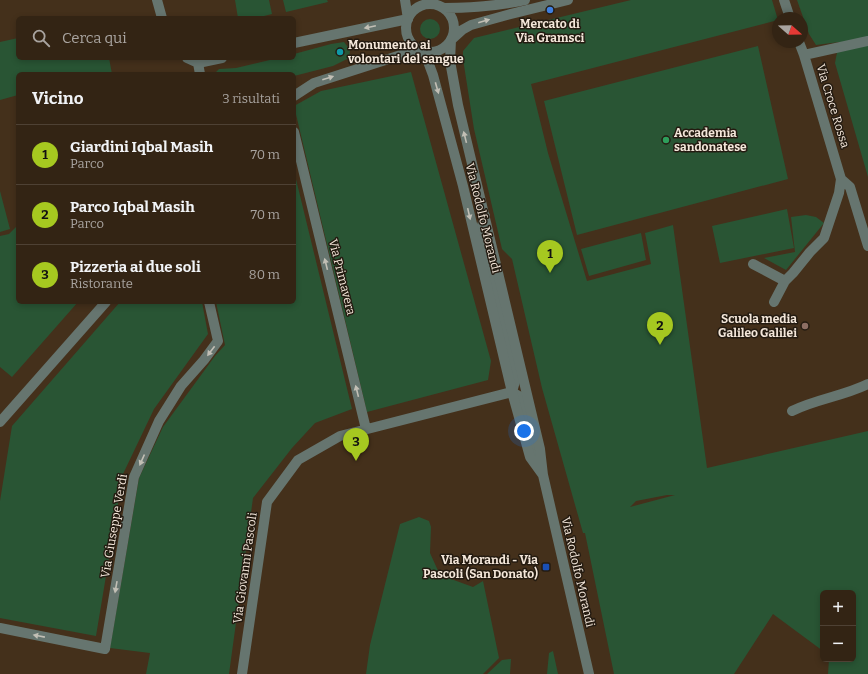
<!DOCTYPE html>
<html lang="it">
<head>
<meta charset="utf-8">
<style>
	:root { --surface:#332414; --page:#3e3022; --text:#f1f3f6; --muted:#a9a4a0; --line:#4e4134; --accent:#a6c820 }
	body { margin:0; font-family:Bitter,serif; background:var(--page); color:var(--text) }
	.controls { position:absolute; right:12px; bottom:12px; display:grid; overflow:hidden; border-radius:6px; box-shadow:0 2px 6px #0003 }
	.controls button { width:36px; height:36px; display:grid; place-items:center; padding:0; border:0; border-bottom:1px solid var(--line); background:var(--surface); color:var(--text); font:20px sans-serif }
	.compass { position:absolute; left:772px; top:12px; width:36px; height:36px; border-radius:50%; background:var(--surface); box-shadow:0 2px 6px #0003; rotate:110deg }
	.you { position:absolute; left:524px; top:431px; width:14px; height:14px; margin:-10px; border:3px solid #fff; border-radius:50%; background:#1a73e8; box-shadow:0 0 0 6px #1a73e833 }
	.badge { display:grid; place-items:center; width:26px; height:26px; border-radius:50%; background:var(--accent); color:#111; font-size:13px; font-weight:700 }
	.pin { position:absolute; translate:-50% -33px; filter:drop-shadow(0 1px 2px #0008) }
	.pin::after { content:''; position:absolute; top:21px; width:14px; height:12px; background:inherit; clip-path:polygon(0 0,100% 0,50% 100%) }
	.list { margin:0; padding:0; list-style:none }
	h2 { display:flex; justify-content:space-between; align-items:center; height:52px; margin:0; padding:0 16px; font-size:17px }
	h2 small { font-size:13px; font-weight:400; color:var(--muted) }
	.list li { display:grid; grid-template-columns:26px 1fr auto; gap:12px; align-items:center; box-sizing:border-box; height:60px; padding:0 16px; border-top:1px solid var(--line) }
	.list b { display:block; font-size:15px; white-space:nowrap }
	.list p { margin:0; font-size:13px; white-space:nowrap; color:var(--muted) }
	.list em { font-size:13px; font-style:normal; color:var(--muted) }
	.icon { flex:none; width:22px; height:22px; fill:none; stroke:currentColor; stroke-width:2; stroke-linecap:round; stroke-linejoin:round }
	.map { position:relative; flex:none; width:868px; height:674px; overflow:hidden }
	.search { position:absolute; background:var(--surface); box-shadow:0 2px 6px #0003; left:16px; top:16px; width:280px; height:44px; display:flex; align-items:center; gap:10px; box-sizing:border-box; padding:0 14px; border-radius:6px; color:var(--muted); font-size:15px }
	.panel { position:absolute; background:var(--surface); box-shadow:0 2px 6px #0003; left:16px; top:72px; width:280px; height:232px; border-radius:6px }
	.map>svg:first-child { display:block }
</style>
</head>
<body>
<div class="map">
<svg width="868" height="674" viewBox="0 0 868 674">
	<rect width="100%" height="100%" fill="#44301b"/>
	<path fill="#295534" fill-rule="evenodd" d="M235,0h34l3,14 -16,4h-18z
		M283,0h44l1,2 -42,10z
		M631,0h141l6,20 -247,64 17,69 39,128 64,-17 -6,-31 28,-8 34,243 161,-37v243h-40l1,-15h24v-66h-30v58l-50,-37 -39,60h-120l-29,-141h-2l-41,-145 -30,-129 -10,-10 -28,-120 -11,-70v-8l11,-13zM667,495h8l-45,12 6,-6z
		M797,0h71v177l-33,-114 4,-21 -23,3 -7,-11z
		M420 29a10 10 0 1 1 20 0a10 10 0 1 1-20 0Z
		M18,38v20h91l3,16h-94v21l-18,5v-58z
		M344,42l6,8 -1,8 -16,8 -39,10v-2h-80l5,-5 17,-1 42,-10h16v-4l37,-10z
		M758,46l30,133 -211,56 -33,-134z
		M411,72l80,289 -3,19 -121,32 -73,-306 27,-15z
		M294,171l58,238 -37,14 -23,25 -39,50 -24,176h-83l4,-21 -40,-5 29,-170 24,-51 52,-71 10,-11 -9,-43h78z
		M0,191l10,38 -10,3z
		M787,209l7,39 -74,15 -8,-37z
		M806,215l10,2 8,6 -38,47 -22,-12 31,-6 -4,-35z
		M17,226h1v76h60l-66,75 -12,-10v-131l9,-2z
		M641,233l5,27 -57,16 -8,-27z
		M120,302h82l6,32 -54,75 -31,65 -27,162 -96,-18v-117l12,-75z
		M419,517l10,4 2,6 -1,26 10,22 33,12 10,-6 16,77 -16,16h-117l4,-29 30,-121z
		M553,651l5,23h-11l2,-21z
		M511,659l-1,15h-23l15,-14z"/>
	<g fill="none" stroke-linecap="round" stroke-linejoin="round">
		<path stroke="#66756f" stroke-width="10" d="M157,0l5,18
			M784,0l6,18
			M294,43l114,-24
			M804,55l64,-14
			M187,58l11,5
			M200,74l-2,-11 24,-5
			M294,96l20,-13 90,-29 20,-3
			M294,132l72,297
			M841,179l9,8 18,59
			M485,216l-4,12v6l35,144 -4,14
			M753,264l32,17
			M774,302l11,-21 8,-8 17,-21 14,-14 15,-45 2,-14 -37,-124 -5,-13
			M512,392l7,4 2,3 12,45 6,12
			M792,411c24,-12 52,-15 76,-27
			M0,422l106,-120
			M0,628l105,21 29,-172 25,-56 22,-35 23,-26 14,-19 -9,-39
			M242,674l25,-172 31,-42 42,-24 172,-44"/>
		<path stroke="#66756f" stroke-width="10" d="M405,0l3,19
			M406 28a24 24 0 1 1 48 0a24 24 0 1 1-48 0Z
			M444,8c28,0 54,-2 81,-8
			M451,40l-1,21 8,44 82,344 3,26 46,199
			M451,40l11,-10 9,-5 36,-10 61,-15
			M424,51l9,24 30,111 49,206 18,65 13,18"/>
	</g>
	<defs><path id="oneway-solid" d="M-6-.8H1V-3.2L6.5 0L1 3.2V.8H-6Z"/></defs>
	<g fill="#c2bfb5">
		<use href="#oneway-solid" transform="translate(484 21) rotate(-16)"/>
		<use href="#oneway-solid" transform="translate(370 27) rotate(168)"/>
		<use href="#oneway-solid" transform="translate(328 78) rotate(-18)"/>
		<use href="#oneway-solid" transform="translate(437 88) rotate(74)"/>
		<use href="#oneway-solid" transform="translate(465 137) rotate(-104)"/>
		<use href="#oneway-solid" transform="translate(469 214) rotate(77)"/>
		<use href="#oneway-solid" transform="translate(326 264) rotate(-104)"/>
		<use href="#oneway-solid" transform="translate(211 351) rotate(127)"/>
		<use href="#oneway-solid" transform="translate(357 391) rotate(-104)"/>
		<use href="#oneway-solid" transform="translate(142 460) rotate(114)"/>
		<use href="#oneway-solid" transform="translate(116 587) rotate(100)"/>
		<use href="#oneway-solid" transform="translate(39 636) rotate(-169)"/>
	</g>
	<circle fill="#3f7fe0" stroke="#241b11" stroke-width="1.5" cx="550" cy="10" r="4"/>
	<circle fill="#0f9aa8" stroke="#241b11" stroke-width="1.5" cx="340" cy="52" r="4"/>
	<circle fill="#2e9e5b" stroke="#241b11" stroke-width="1.5" cx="666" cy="140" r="4"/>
	<circle fill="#8d6e63" stroke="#241b11" stroke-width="1.5" cx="805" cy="326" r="4"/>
	<rect fill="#1a4fb4" stroke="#241b11" stroke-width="1.5" x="542" y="563" width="8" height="8" rx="2"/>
	<g text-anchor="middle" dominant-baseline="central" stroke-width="3" stroke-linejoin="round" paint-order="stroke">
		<g font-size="12" font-weight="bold" fill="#f4e7da" stroke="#241b11" text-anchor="start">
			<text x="550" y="24" text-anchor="middle">Mercato di<tspan x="550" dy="14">Via Gramsci</tspan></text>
			<text x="348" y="45">Monumento ai<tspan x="348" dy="14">volontari del sangue</tspan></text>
			<text x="674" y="133">Accademia<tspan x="674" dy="14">sandonatese</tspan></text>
			<text x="797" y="319" text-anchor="end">Scuola media<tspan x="797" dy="14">Galileo Galilei</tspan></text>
			<text x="538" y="560" text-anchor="end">Via Morandi - Via<tspan x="538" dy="14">Pascoli (San Donato)</tspan></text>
		</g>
		<g font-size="12" fill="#f4e7da" stroke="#241b11">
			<text transform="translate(833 106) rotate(73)">Via Croce Rossa</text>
			<text transform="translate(483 218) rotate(76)">Via Rodolfo Morandi</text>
			<text transform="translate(342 277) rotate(76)">Via Primavera</text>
			<text transform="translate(114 526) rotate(-80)">Via Giuseppe Verdi</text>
			<text transform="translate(245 568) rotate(-82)">Via Giovanni Pascoli</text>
			<text transform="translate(578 572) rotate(77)">Via Rodolfo Morandi</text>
		</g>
	</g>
</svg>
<div class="controls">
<button>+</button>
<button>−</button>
</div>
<svg class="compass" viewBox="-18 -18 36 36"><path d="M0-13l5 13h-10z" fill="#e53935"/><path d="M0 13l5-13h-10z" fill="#a9a4a0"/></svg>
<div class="you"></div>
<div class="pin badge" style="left:550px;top:273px">1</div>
<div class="pin badge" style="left:660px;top:345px">2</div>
<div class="pin badge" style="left:356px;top:461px">3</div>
<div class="search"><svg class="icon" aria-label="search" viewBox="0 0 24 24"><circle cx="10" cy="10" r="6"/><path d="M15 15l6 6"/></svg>Cerca qui</div>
<section class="panel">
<h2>Vicino<small>3 risultati</small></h2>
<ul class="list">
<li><span class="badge">1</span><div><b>Giardini Iqbal Masih</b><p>Parco</p></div><em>70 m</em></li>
<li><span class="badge">2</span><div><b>Parco Iqbal Masih</b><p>Parco</p></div><em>70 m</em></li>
<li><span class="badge">3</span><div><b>Pizzeria ai due soli</b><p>Ristorante</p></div><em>80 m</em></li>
</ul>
</section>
</div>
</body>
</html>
